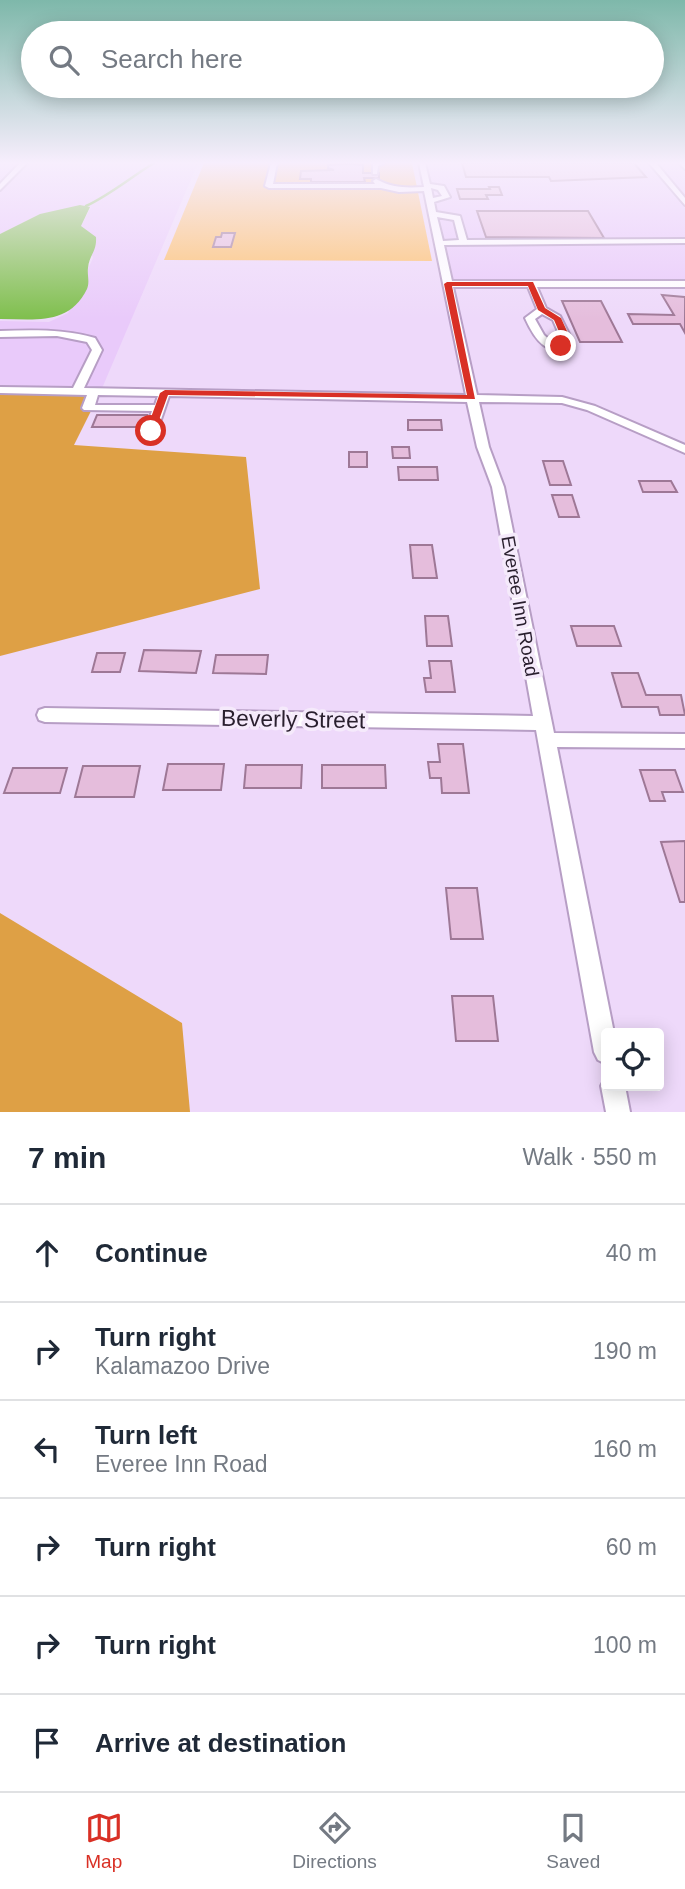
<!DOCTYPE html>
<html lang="en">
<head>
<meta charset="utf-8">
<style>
	:root { --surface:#fff; --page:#f2f2f3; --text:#1f2937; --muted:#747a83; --line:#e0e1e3; --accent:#d93025 }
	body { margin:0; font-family:Helvetica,sans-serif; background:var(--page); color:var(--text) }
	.controls { position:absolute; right:21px; bottom:21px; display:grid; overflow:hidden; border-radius:7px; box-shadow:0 4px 18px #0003 }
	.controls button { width:63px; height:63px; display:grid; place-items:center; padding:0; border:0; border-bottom:2px solid var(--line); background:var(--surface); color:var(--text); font:35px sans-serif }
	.stop { position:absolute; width:21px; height:21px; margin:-16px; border:5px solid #d93025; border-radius:50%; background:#fff }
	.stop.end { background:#d93025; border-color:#fff; box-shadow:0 2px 7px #0008 }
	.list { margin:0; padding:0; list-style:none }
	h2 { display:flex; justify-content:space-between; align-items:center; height:91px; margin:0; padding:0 28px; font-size:30px }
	h2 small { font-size:23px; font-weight:400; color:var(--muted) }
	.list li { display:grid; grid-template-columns:46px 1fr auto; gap:21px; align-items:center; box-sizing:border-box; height:98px; padding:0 28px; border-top:2px solid var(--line) }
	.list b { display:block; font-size:26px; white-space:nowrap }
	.list p { margin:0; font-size:23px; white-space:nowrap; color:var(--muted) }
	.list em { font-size:23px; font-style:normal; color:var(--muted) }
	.icon { flex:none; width:38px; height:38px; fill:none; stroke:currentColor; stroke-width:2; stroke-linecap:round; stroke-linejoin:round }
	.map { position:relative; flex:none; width:685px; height:1112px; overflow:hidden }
	.search { position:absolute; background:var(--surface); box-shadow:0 4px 18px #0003; left:21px; right:21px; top:21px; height:77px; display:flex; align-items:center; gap:18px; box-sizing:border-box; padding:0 24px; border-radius:38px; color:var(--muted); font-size:26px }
	.sheet { height:679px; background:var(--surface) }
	nav { display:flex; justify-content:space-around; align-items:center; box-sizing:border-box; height:98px; border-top:2px solid var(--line); background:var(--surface); font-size:19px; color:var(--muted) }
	nav a { display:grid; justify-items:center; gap:4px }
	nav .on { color:var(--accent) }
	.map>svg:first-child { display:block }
</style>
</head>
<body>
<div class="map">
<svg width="685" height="1112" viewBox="0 0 685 1112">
	<rect width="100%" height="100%" fill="#eed9fa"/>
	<path fill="#e9cafa" d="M0,163h198l-98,230 -100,-3v-69l49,1 19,-9 25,-55 -12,-32 10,-19 -13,-1 -40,9 -38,19z
		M424,163h261v117h-232z"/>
	<path fill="#febf67" d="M204,163h208l20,98 -268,-1z"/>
	<path fill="#dea045" d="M0,390l100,3 -26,52 172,12 14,132 -260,67z
		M0,913l182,110 8,89h-190z"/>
	<path fill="#7fbf4d" d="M80,205l10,2 -9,19 15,11c1,15 -7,18 -8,31 -1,6 2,14 -1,21 -18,37 -53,30 -87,30v-85l40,-20z"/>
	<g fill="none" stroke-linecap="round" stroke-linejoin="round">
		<path stroke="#7fbf4d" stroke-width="2.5" d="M86,206c24,-11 45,-29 68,-43"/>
	</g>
	<path fill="#e5bddc" stroke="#9e7896" stroke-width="2" d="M462,163h172l12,14 -95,4 -2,-4h-83z
		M349,164l14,1v8h16v5h-15l1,4h-54v-3h-11l1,-8 33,-1 -6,-2v-3z
		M489,187h10l3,8h-16l2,4h-28l-3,-10h33z
		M477,211h111l16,27 -118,-1z
		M222,233h13l-4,14h-18l3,-10h5z
		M662,295l23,2v36l-5,-9h-47l-5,-10 46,1z
		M562,301h39l21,41h-42z
		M97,415h50l-5,12h-50z
		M408,420h33l1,10h-34z
		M392,447h17l1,11h-17z
		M349,452h18v15h-18z
		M543,461h20l8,24h-21z
		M398,467h39l1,13h-39z
		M639,481h32l6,11h-34z
		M552,495h20l7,22h-20z
		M410,545h22l5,33h-24z
		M425,616h23l4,30h-25z
		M571,626h43l7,20h-44z
		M144,650l57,1 -5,22 -57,-2z
		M97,653h28l-5,19h-28z
		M216,655h52l-2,19 -53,-1z
		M429,661h22l4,31h-29l-2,-14h7z
		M612,673h26l8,22h35l4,20h-25l-2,-8h-36z
		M438,744h25l6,49h-27l-1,-15h-11l-2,-16h12z
		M168,764h56l-3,26h-58z
		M246,765h56l-1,23h-57z
		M322,765h63l1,23h-64z
		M83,766h57l-6,31h-59z
		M13,768h54l-7,25h-56z
		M640,770h35l8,22h-21l3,9h-15z
		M685,841v61h-5l-19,-60z
		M446,888h31l6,51h-32z
		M452,996h41l5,45h-42z"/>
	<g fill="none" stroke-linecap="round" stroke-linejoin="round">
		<defs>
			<path id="minor" d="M20,163h7l-27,27v-6z
				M271,163h6l-4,21h102l-2,-3 3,-2c16,9 30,9 48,8l-5,-24h6l5,21 14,2 6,11 -16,5 2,10 24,4 7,24 218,-1v4l-241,2 8,36h233v6h-148l9,21 14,8 13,26c-25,18 -38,-2 -48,-24l12,-9 -9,-22h-75l24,108 85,2 33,9 90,39v8l-98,-43 -25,-7 -83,-1 10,45 15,40 50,246 131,1v14l-128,-1 57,286h-8v31l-8,-4 -4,-8 -58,-322 -491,-8 -6,-2 -2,-5 2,-5 6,-2 488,8 -41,-229 -15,-40 -10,-45 -298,-6 -12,35 -6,3 -6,-3 7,-20 -68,-1 -2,-2 5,-13 -87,-2v-6l73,1 19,-38 -5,-8 -30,-6 -57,1v-6c32,-1 63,-2 95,7l7,12 -18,38 382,7 -42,-204 -25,1 -18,-4h-112l-4,-2zM431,188l7,2 4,6 -9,2zM437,217l17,3 5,20 -16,1zM542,314l11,6 9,21 -10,1 -8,-7 -9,-16zM98,395l60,1 -3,9h-60z
				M384,163l-6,3 -1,8h-4v-10z
				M649,163h7l29,35v7z
				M679,163h6v6z
				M606,1077v9h19l5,26h-24l-5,-26z"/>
		</defs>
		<use href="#minor" stroke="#b79ec5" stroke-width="4"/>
		<use href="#minor" fill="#fff" fill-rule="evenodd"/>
	</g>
	<linearGradient id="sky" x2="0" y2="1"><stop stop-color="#7eb8aa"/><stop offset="0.51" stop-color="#f7eefd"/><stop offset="1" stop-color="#f7eefd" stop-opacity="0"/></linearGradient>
	<rect width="685" height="319" fill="url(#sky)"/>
	<path fill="#d93025" d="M447,282h86l12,26 16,10 11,24 -8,6h-6v-4l5,-3 -9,-21 -16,-10 -10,-24h-76l23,113 -307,-4 -13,36 -4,3 -5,-3 14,-38 5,-3 302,5 -23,-111z"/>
	<g text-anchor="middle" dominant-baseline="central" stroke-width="7" stroke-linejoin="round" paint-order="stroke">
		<g font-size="19" fill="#291f2e" stroke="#f5eafb">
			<text transform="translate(520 606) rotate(80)">Everee Inn Road</text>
		</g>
		<g font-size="23" fill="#291f2e" stroke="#f5eafb">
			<text transform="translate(293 719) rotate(1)">Beverly Street</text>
		</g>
	</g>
</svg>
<div class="controls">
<button><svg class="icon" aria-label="locate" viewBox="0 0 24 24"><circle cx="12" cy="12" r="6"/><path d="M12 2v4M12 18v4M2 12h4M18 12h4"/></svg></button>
</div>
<div class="stop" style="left:151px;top:431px"></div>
<div class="stop end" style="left:561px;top:346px"></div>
<div class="search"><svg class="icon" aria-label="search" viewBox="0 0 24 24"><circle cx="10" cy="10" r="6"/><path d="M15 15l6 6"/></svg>Search here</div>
</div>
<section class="sheet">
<h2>7 min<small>Walk · 550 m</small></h2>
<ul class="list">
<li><svg class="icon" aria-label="ahead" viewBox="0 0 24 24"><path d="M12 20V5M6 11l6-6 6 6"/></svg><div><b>Continue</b></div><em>40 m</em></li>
<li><svg class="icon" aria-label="right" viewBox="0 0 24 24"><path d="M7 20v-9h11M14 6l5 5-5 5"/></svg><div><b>Turn right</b><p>Kalamazoo Drive</p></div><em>190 m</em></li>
<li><svg class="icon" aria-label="left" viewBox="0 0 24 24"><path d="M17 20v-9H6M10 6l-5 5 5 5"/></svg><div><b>Turn left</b><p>Everee Inn Road</p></div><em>160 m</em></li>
<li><svg class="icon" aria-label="right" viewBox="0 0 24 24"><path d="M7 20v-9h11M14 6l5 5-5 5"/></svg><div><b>Turn right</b></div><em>60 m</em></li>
<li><svg class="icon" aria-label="right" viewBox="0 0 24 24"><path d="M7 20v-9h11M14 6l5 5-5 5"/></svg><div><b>Turn right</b></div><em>100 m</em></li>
<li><svg class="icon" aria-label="arrive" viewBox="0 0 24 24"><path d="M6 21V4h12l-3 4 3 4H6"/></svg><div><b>Arrive at destination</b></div></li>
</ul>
</section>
<nav>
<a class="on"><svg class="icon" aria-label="map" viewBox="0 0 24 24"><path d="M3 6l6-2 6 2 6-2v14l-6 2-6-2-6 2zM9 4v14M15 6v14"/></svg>Map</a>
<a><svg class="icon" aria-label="directions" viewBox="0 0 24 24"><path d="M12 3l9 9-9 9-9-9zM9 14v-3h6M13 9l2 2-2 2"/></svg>Directions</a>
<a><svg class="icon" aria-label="saved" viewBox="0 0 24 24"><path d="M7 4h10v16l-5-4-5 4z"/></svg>Saved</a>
</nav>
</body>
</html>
